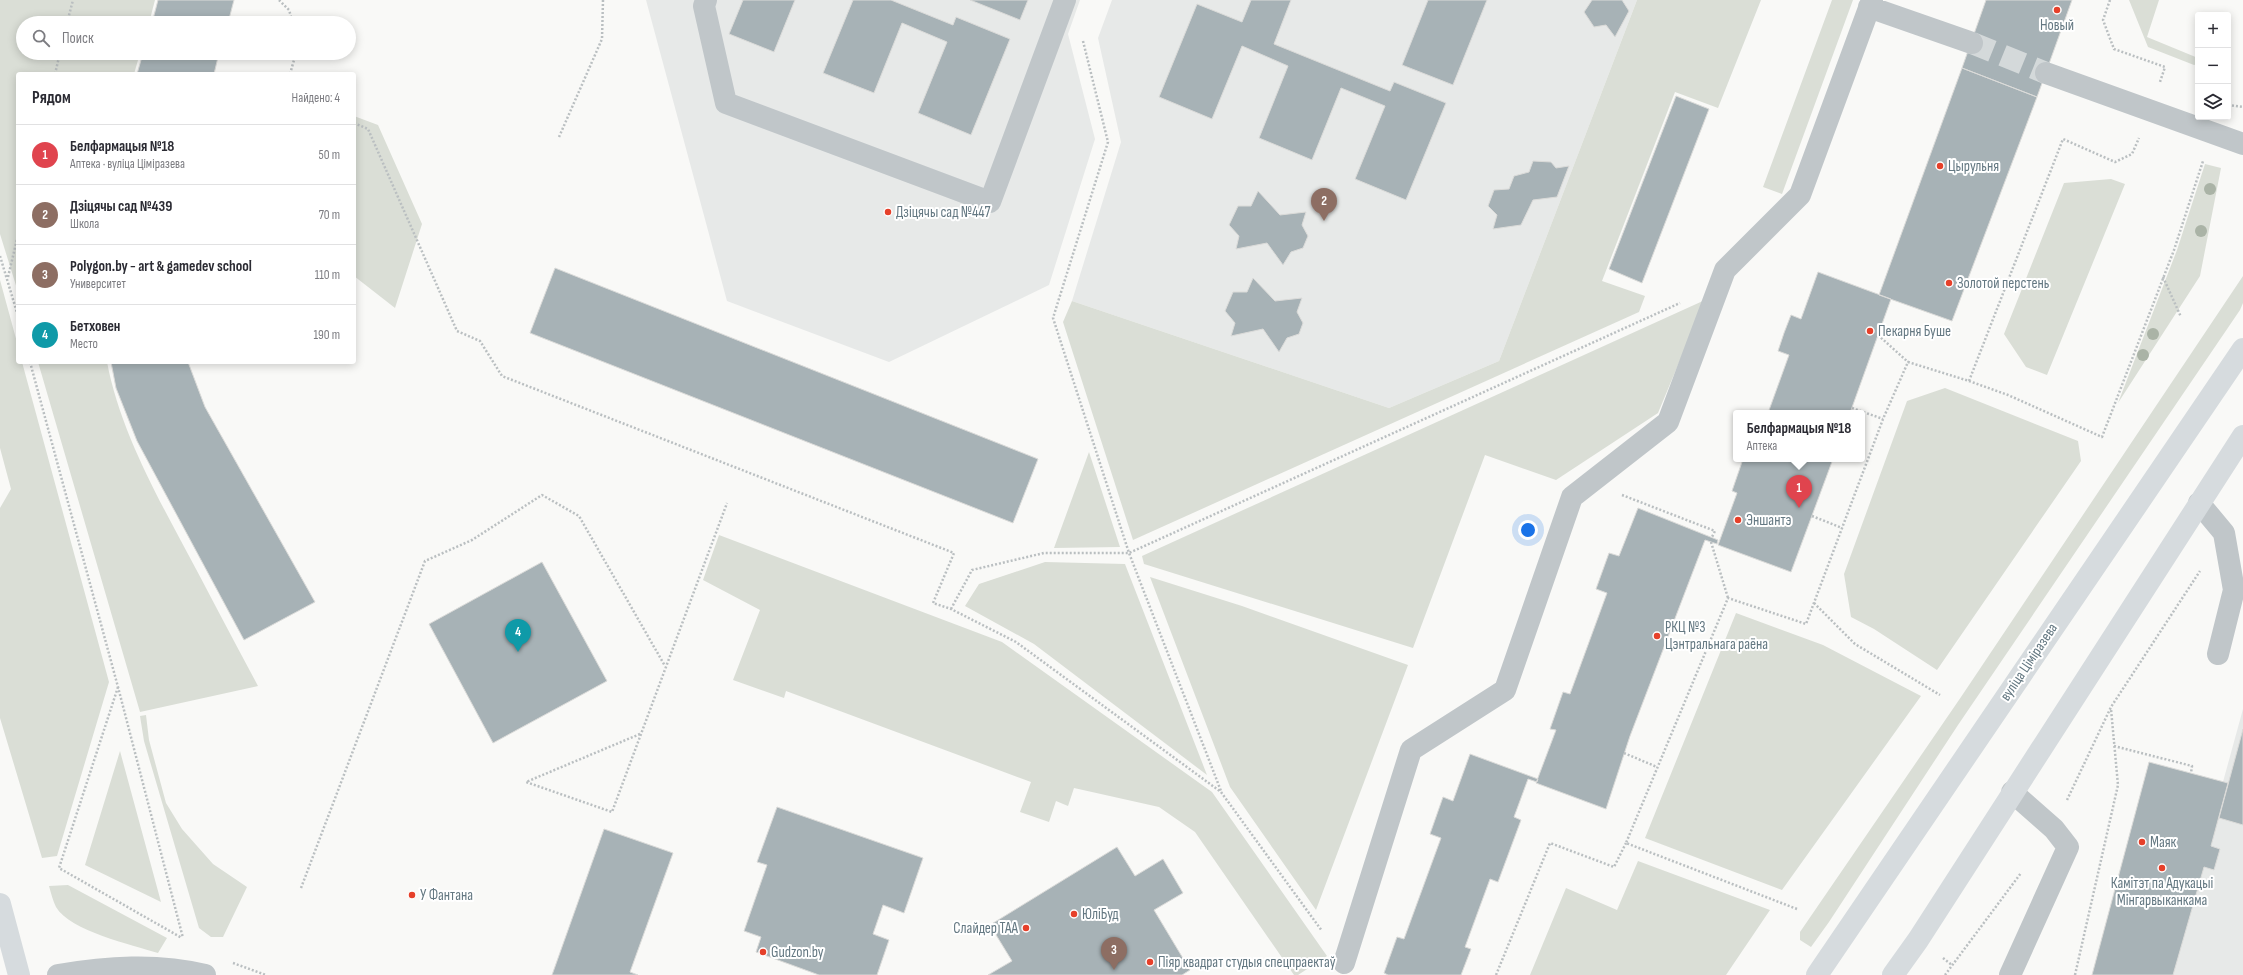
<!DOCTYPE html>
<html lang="ru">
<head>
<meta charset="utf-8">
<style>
	:root { --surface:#fff; --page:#f7f7f7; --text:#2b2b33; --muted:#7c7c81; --line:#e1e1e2; --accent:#db2777 }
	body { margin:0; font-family:"Sofia Sans Condensed",sans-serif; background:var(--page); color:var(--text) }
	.controls { position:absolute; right:12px; top:12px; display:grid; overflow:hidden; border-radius:4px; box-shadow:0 2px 10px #0003 }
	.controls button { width:36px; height:36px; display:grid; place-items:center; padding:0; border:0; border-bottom:1px solid var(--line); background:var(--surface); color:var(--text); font:20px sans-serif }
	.you { position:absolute; left:1528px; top:530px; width:14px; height:14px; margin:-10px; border:3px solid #fff; border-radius:50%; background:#1a73e8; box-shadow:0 0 0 6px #1a73e833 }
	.badge { display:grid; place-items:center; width:26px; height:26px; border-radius:50%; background:var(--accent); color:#fff; font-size:13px; font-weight:700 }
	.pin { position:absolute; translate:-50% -33px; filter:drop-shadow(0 1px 2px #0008) }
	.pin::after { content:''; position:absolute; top:21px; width:14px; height:12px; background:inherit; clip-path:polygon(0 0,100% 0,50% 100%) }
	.popup { position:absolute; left:1733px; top:410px; width:132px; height:52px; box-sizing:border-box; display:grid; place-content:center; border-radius:4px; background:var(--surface); filter:drop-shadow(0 1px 3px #0005); font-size:13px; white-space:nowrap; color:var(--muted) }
	.popup b { font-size:15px; color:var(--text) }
	.popup::after { content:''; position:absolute; left:50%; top:100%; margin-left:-8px; border:8px solid transparent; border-top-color:var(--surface) }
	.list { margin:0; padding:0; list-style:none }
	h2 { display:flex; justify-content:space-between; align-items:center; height:52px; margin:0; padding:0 16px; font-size:17px }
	h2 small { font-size:13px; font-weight:400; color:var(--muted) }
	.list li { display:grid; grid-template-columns:26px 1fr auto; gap:12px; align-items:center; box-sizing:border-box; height:60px; padding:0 16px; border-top:1px solid var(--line) }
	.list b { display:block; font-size:15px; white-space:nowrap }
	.list p { margin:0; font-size:13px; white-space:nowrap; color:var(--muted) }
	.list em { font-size:13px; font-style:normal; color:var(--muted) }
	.icon { flex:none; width:22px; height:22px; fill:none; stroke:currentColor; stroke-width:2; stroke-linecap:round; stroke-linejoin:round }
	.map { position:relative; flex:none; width:2243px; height:975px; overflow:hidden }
	.search { position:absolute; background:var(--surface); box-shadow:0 2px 10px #0003; left:16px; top:16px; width:340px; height:44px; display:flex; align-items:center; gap:10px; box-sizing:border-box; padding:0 14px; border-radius:22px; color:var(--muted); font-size:15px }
	.panel { position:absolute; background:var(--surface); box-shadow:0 2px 10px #0003; left:16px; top:72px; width:340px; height:292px; border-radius:4px }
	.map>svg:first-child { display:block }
</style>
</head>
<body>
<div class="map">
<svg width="2243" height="975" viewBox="0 0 2243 975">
	<rect width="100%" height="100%" fill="#f9f9f7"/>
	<path fill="#e7e9e8" d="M646,0h434l-12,34 27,105 -46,146 -160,77 -162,-61z
		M1112,0h525l-138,361 -110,47 -317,-107 49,-159 -23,-104z
		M2243,709v266h-73z"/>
	<path fill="#daded6" d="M0,0h155l-6,23h-126v30h117l-6,21h-116v218l-18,-58z
		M1637,0h124l-43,108 -43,-16 -73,189 43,15 -6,16 -506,228 -70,-218 9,-21 317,107 110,-47z
		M1832,0h21l-71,194 -19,-7z
		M2129,0h30l-12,37 51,21v6l-4,1 -46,-18z
		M354,116l24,9 44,99 -27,84 -41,-32z
		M2205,164l16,4 -21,108 -82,127 59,-153z
		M2111,179l14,5 -78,191 -21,-8 -22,-33 60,-151z
		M2243,276v27l-3,7 -282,415 -129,197 -18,25 -11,-7v-8l161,-235z
		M0,280l18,66v16h4l87,320 -52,174 -15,2 -42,-140v-210l11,-19 -11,-41z
		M1705,300l-47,113 -102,67 -71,-25 -72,193 -269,-84 -2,-8z
		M38,362h69c12,63 44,123 74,179 26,48 51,97 77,145l-118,26z
		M1945,388l133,53 3,20 -144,209 -63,-41 -23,-12 -7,-43 63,-173z
		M1089,452l31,95 -66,1z
		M719,535l283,107 210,150 115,164 -29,19h-4l-99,-143 -36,-25 -85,-19 -6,18 -12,-5 -7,21 -29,-10 11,-30 -245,-91 -2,7 -51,-18 27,-70 -57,-30z
		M1045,562l80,2 82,211 -173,-131 -69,-38 14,-22z
		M1150,577l92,29 166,59 -92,245 -86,-123z
		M1736,613l87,32 98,51 -139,194 -137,-52z
		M146,715l3,25 17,63 16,26 31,35 34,23 -24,50h-12l-12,-9 -55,-187 -4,-25z
		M120,751l41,151 -76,-37z
		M1638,861l132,49 -44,65h-196l36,-87 51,22z
		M68,885l99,53 -9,15c-26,-8 -88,-22 -102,-46 -3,-6 -5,-14 -7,-21z"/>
	<path fill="#a7b2b6" stroke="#dbdbd9" d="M158,0h76l-6,23h-76z
		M743,0h52l-21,52 -45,-18z
		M853,0h38l62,25 3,-8 54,22 -39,96 -53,-22 29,-71 -45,-19 -28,70 -51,-20z
		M970,0h58l-8,20z
		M1251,0h40l-17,44 116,47 4,-9 52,21 -40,97 -51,-21 30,-73 -44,-18 -29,72 -53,-22 29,-72 -46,-20 -30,73 -53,-22 38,-93 45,18z
		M1428,0h59l-34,85 -51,-20z
		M1592,0h30l7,11 -14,26 -9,-12 -12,2 -10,-15z
		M1986,0h86l-35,97 -75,-29z
		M143,53h76l-5,21h-77z
		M1962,68l75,29 -85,224 -73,-26z
		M1676,96l33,13 -67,174 -33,-14z
		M1533,161l18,1 5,6 13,-2 -12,31 -24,3 -12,25 -28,4 4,-14 -9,-9 6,-16 15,-1 5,-13 15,-4z
		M1258,191l22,24 26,-3 -4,13 6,11 -5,12 -12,4 -8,13 -16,-22 -31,6 3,-13 -10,-11 9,-19h13z
		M555,268l483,191 -25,64 -483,-190z
		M1818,272l73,27 -41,114h-82l21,-58 -11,-4 6,-18 7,-18 10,4z
		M1253,278l22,23 27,-3 -5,14 6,11 -4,11 -12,4 -8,14 -16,-23 -32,7 4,-13 -10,-12 8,-19h14z
		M111,362h77l17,45 110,195 -71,38 -107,-199 -21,-53z
		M1743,459h90l-42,113 -73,-27 19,-52 -5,-2z
		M1638,508l80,32 -1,4 -12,-4 -75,196 -24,73 -70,-26 20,-53 -6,-1 13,-37 7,2 37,-101 -11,-4 13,-36 10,3z
		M542,562l65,119 -114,62 -64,-119z
		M2243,729v96l-24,-7z
		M1470,754l68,25 -1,3 -9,-3 -14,38 7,3 -23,62 -8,-3 -25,68 6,2 -10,26h-73l-4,-2 13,-36 7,2 37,-101 -11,-4 13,-37 10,4z
		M2149,762l79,21 -17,63 9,3 -6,21 -10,-3 -31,108h-81z
		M777,807l146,51 -19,55 -21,-8 -10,29 16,6 -12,35h-58l-63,-23 5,-15 -17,-6 23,-66 -10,-3z
		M604,829l69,24 -43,119 8,3h-86z
		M1117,847l18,29 28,-17 20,34 -29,17 36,60 -8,5h-194l24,-14 -22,-36z"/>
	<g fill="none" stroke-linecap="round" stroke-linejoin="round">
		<path stroke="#d4d9da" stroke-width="22" stroke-dasharray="22 11" stroke-linecap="butt" d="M1972,43l74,30"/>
		<path stroke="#babfc1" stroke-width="2.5" stroke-dasharray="2 2" stroke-linecap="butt" d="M279,0l10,10 4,13
			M2110,0l-7,20 11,29 51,18 -5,15
			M67,23l6,-23
			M1083,41l25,101 -55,176 76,235 92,238
			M55,74l5,-21
			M290,74l6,-21
			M2228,105l15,2
			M354,123l14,6 89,202 23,10 22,35 452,177 -21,50 18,6 65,33 205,150 101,139
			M559,137l43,-98 1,-39
			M0,256l18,60
			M8,277l10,-42
			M2163,277l18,40
			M1878,335l30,27
			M30,362l88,325 65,251
			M1969,381l39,14 94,42 72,-187 29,-89
			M1852,408l31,11
			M1622,495l93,36 -3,6
			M1812,516l30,12
			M1711,542l17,56
			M1814,603l41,41 85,51
			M951,609l21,-39 72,-17h85l551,-250
			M118,687l-59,181 123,70
			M640,734l-114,48 86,30 115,-309
			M2114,746l78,20 -1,7
			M1624,753l33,14
			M2067,800l44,-93 89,-136
			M301,888l124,-327 47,-21 70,-45 37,21 86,150
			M1797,909l-171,-66 102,-245 78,26 77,-205 25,-57 61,19 94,-242 52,23 17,-8 7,-16
			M1943,958l9,7
			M233,963l33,12
			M1496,975l54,-132 64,24 12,-24
			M1945,975l76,-102
			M2075,975l43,-190 -7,-76"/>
		<path stroke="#c0c6c9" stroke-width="22" d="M706,0l-2,6 22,97 264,99 75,-202
			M1869,7l103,36
			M2046,73l197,71
			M2199,503l25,30 10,57 -16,64
			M1344,963l67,-213 94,-60 67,-193 96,-75 57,-152 75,-75 72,-195
			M58,975c48,-8 99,-12 147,0
			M2010,975l58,-128 -14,-18 -42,-37"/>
		<path stroke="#d6dbde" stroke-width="22" d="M0,904l19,71
			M1817,975l426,-626
			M1893,975l25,-35 325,-504"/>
	</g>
	<g fill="#aab3a6">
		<circle cx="2210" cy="189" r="6"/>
		<circle cx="2201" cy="231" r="6"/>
		<circle cx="2153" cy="334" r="6"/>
		<circle cx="2143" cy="355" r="6"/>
	</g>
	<g fill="#e6402a" stroke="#fff" stroke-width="1.5">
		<circle cx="2057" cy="10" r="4"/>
		<circle cx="1940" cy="166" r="4"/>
		<circle cx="888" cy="212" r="4"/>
		<circle cx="1949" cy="283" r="4"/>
		<circle cx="1870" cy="331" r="4"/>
		<circle cx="1738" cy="520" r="4"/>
		<circle cx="1657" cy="636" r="4"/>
		<circle cx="2142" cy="842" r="4"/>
		<circle cx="2162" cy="868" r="4"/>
		<circle cx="412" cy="895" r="4"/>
		<circle cx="1074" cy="914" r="4"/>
		<circle cx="1026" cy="928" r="4"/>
		<circle cx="763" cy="952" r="4"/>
		<circle cx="1150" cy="962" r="4"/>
	</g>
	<g text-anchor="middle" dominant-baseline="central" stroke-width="4" stroke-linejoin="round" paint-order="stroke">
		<g font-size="15" fill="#647882" stroke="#fff" text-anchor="start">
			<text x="2057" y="25" text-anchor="middle">Новый</text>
			<text x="1948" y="166">Цырульня</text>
			<text x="896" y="212">Дзіцячы сад №447</text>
			<text x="1957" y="283">Золотой перстень</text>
			<text x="1878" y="331">Пекарня Буше</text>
			<text x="1746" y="520">Эншантэ</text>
			<text x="1665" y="627">РКЦ №3<tspan x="1665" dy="17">Цэнтральнага раёна</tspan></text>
			<text x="2150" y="842">Маяк</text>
			<text x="2162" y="883" text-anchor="middle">Камітэт па Адукацыі<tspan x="2162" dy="17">Мінгарвыканкама</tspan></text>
			<text x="420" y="895">У Фантана</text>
			<text x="1082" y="914">ЮліБуд</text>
			<text x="1018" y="928" text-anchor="end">Слайдер ТАА</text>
			<text x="771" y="952">Gudzon.by</text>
			<text x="1158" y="962">Піяр квадрат студыя спецпраектаў</text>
		</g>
		<g font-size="15" fill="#647882" stroke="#fff">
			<text transform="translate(2029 662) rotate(-56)">вуліца Ціміразева</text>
		</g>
	</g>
</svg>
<div class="controls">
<button>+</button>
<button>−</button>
<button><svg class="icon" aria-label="layers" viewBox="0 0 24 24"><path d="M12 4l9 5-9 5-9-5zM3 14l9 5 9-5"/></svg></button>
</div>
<div class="you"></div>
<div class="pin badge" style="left:1799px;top:508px;background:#e0444e">1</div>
<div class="popup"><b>Белфармацыя №18</b>Аптека</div>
<div class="pin badge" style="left:1324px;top:221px;background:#8d6e63">2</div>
<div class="pin badge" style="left:1114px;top:970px;background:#8d6e63">3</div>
<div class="pin badge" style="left:518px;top:652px;background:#0f9aa8">4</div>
<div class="search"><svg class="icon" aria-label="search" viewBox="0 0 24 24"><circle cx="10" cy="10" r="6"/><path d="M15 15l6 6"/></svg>Поиск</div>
<section class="panel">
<h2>Рядом<small>Найдено: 4</small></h2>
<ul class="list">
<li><span class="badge" style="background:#e0444e">1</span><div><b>Белфармацыя №18</b><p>Аптека · вуліца Ціміразева</p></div><em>50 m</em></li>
<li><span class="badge" style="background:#8d6e63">2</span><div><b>Дзіцячы сад №439</b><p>Школа</p></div><em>70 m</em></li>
<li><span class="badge" style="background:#8d6e63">3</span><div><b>Polygon.by - art &amp; gamedev school</b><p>Университет</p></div><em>110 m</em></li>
<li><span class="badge" style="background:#0f9aa8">4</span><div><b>Бетховен</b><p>Место</p></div><em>190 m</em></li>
</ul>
</section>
</div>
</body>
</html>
